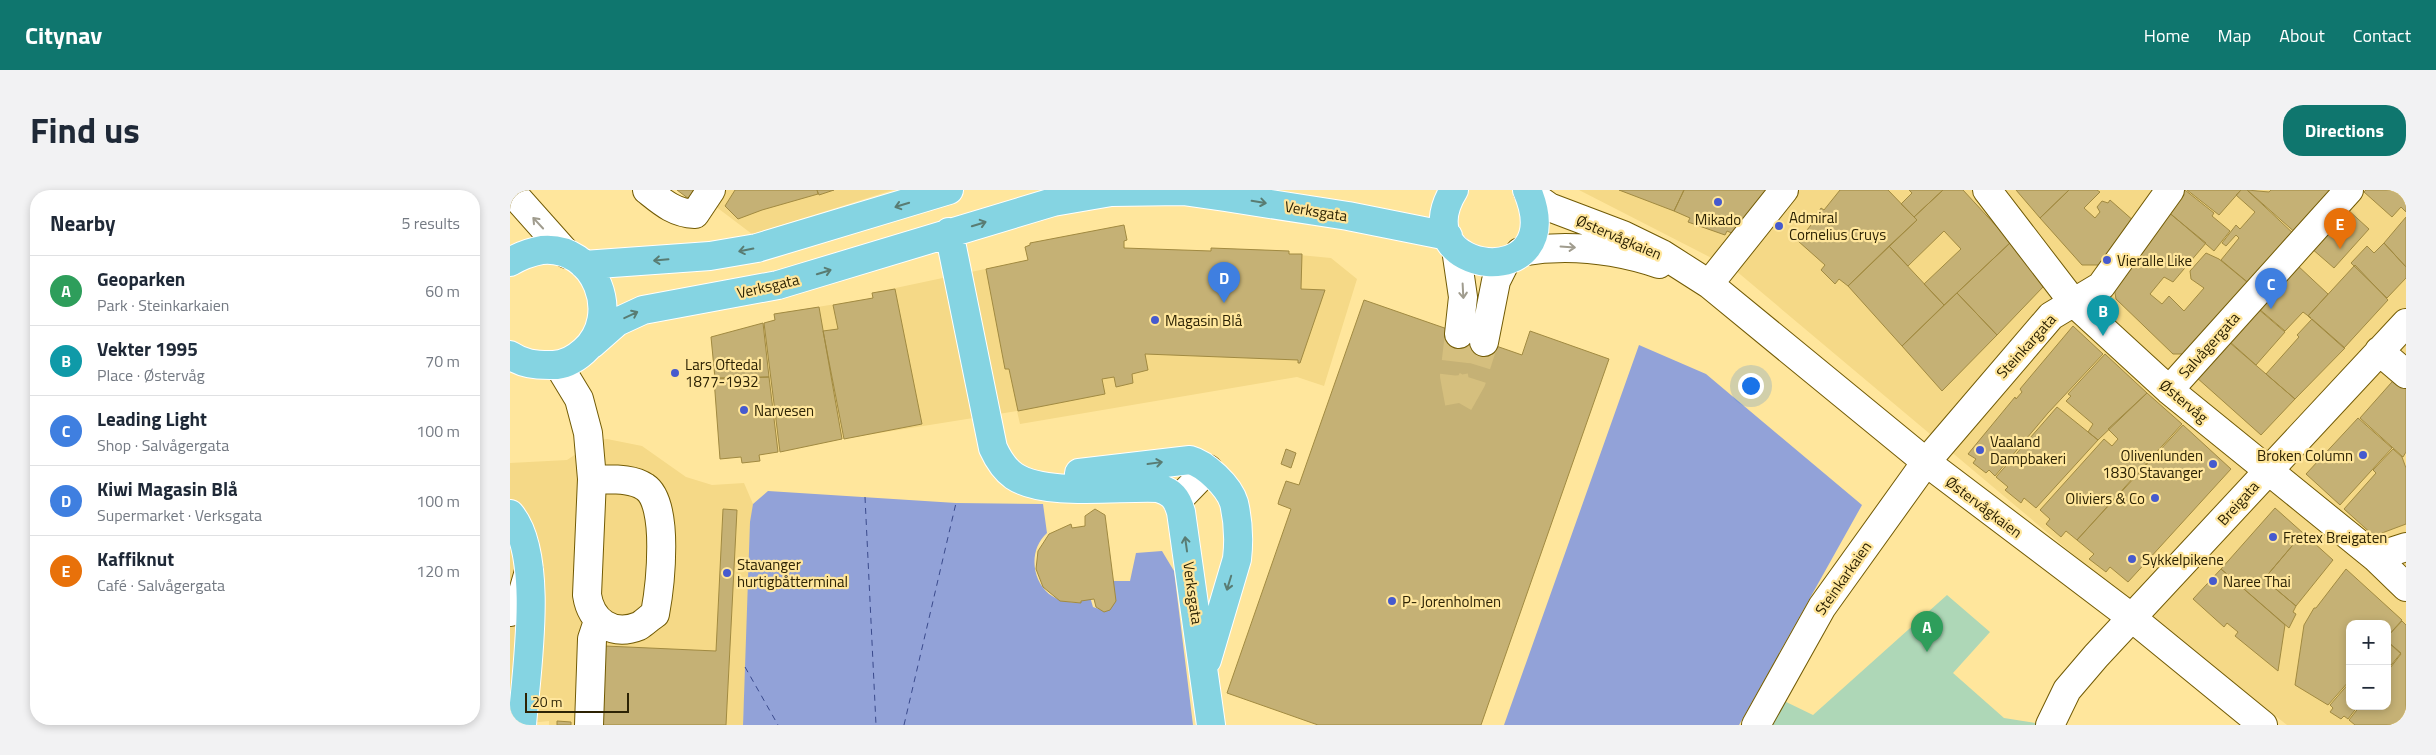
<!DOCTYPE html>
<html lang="en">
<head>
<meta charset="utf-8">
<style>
	:root { --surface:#fff; --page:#f2f2f3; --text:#1f2937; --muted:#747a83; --line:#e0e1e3; --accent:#0f766e }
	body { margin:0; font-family:"Titillium Web",sans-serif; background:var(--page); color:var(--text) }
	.controls { position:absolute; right:15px; bottom:15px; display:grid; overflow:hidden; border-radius:10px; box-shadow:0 2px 8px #0003 }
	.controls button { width:45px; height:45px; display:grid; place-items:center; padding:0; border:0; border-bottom:1px solid var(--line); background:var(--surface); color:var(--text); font:25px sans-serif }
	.scale { position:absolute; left:15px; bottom:12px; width:104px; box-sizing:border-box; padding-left:5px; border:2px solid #2d2304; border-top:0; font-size:14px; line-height:18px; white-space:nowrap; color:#2d2304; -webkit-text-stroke:4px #ffe69c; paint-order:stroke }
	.you { position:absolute; left:1240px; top:195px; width:18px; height:18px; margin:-12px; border:4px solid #fff; border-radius:50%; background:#1a73e8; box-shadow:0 0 0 8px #1a73e833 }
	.badge { display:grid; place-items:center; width:32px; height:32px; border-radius:50%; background:var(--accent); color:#fff; font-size:16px; font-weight:700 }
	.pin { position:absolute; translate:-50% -41px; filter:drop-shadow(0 1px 2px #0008) }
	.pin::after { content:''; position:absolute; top:26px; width:18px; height:15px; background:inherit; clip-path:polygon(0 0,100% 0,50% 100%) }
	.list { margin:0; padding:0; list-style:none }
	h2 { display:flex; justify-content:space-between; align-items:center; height:65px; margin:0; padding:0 20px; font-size:21px }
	h2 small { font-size:16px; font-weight:400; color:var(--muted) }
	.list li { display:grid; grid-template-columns:32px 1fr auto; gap:15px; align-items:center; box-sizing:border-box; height:70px; padding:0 20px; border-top:1px solid var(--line) }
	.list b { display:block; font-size:19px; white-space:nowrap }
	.list p { margin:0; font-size:16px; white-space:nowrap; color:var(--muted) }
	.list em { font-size:16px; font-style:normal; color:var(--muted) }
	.map { position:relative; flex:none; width:1896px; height:535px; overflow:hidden; border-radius:20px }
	header { display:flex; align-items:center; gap:30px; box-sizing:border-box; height:70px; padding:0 25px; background:var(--accent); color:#fff }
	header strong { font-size:24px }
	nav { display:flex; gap:28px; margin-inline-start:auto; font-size:18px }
	.intro { display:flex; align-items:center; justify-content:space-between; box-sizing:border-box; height:120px; padding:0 30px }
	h1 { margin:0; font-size:35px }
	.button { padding:12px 22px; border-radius:20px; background:var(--accent); color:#fff; font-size:18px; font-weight:700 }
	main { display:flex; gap:30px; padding:0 30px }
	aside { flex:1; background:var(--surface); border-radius:20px; box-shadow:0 2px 8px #0003 }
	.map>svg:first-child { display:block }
</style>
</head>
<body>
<header>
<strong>Citynav</strong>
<nav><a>Home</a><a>Map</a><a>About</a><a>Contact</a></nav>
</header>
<div class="intro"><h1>Find us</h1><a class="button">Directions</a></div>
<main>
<aside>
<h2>Nearby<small>5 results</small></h2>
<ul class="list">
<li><span class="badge" style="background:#2e9e5b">A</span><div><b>Geoparken</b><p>Park · Steinkarkaien</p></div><em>60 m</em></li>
<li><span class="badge" style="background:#0f9aa8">B</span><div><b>Vekter 1995</b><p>Place · Østervåg</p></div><em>70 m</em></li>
<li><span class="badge" style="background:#3f7fe0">C</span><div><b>Leading Light</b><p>Shop · Salvågergata</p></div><em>100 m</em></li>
<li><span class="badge" style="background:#3f7fe0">D</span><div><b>Kiwi Magasin Blå</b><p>Supermarket · Verksgata</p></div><em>100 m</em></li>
<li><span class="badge" style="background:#e8710a">E</span><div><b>Kaffiknut</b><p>Café · Salvågergata</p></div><em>120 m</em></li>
</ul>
</aside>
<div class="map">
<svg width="1896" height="535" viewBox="0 0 1896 535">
	<rect width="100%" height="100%" fill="#ffe69c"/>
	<path fill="#f5d987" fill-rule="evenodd" d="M215,0h168l-141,44 -37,-28z
		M1069,0h827v535h-119l-163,-128 -389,-327zM1840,434h37v82h-37z
		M614,35l3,15 -3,1 1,7 86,3v-3l78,3v3l42,4 26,21 -33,107 -27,-9 -277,47 -3,-13 -175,28 -83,16 1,6 -18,2 -1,-6 -21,2 -9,-121 64,-18 -1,-6 99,-16 -1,-5 156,-33 -3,-13 5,-2v-2z
		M97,249l35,7 44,31 26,8 32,-2 9,21 -10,221h-194v-4l-39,4v-262l57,-3 9,-6 1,-11z"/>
	<path fill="#aed7b7" d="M1437,405l43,37 -37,41 51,45 44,7h-281l13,-26 33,16z"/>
	<path fill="#92a2d8" d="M1129,155l67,29 156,131 -123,220h-235z
		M258,301l188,12 87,1 4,29c-18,16 -16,46 2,61 9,7 19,8 30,9v-4l11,-2 3,10 9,3 9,-29h19l6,-28 26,-2 12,20 19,154h-450l7,-203 3,-18z"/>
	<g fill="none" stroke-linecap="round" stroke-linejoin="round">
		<path stroke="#3a4a8c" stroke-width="1" stroke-dasharray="6 5" stroke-linecap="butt" d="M355,307l11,228
			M235,477l33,58
			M394,535l52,-222"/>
	</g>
	<path fill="#c5b175" stroke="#a18a41" d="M167,0h28l-16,9z
		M225,0h82l1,4 -56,16 -24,9 -13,-13z
		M307,0h17l-15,5z
		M1109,0h65l-10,21z
		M1174,0h85l-35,44 -7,-3 -2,4 -37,-13 2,-4 -16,-7z
		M1330,0h48l29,30 -69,66 -9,-7 -4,5 -14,-14 4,-5 -27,-24 22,-27 -2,-1 3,-5 3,2z
		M1399,0h34l-29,27 -13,-13 11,-11z
		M1433,0h20l48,52 -67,63 -20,-21 37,-35 -17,-18 -36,35 -19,-20 28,-26 -3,-3z
		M1506,0h53l-29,28z
		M1559,0h28l3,2 -16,16 11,10 5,-6 -3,-5 5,-6 6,2 2,-3 25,22 -34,43h-19l-42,-47z
		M1670,0h5l29,23 -2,3 18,15 -16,20 -49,-42z
		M1677,0h54l-22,25z
		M1731,0h6l49,46 -45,49 -30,-25 18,-22 -3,-3 -10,11 -4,-3 14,-18 4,4 15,-17 -19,-17z
		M1737,0l22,2 2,-2h68l-41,45z
		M1856,0h40v22l-5,-5 -9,10 -28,-25z
		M1837,19l22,20 -35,39 -23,-20z
		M1658,22l38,31 -33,39 -9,-5 -14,17 12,10 7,-8 15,15 20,-23 -13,-9 -1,-8 16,-18 13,6 34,28 -62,67h-18l-57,-55 -3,-18z
		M1896,27v50l-22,-24z
		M614,35l3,15 -3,1v7l87,3v-3l78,3v3h13l-1,35 24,1 -25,73h-2v-3l-153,-6 3,16 -16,4 1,9 -17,4 -2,-10 -12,2 3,15 -87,17 -9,-42h-4l-19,-100 42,-9 -3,-13 5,-2v-2z
		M1501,52l32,34v11l-46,48 -40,-42z
		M1874,53l22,24v11l-19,20 -36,-35 16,-17 7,7z
		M1379,56l55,59 -42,41 -54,-60z
		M1787,75l31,29 -20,22 3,2 -8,-6 -18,19 -27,-23z
		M1845,75l33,35 -44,48 -36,-32z
		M385,99l27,135 -78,15 -21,-108 15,-2 -5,-24 40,-7 -1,-5z
		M1447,103l40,42 -55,56 -40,-45z
		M854,110l158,55 8,-24 79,28 -128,366h-163l-91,-32 64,-184 -13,-5 1,-4 7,-19 13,4z
		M309,117l23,132 -62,13 -16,-129 11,-3 -1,-6z
		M1747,118l28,24 -29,33 -27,-24z
		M1802,129l33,29 -50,51 -29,-25 33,-37 -2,-2z
		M253,133l6,54 -54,1 -4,-41z
		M1563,136l30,28 -55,59 -53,63 -6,-6 -3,3 -13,-10 3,-4 -8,-5 47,-57 1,2 6,-7 -2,-3z
		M1719,152l66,57 -34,36 -65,-58z
		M1595,164l42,39 -49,47 -10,-8 5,-8 -27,-23 5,-5 -3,-2z
		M1889,184l7,6v72l-3,5 -43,-39z
		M259,187l9,75 -19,3 1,6 -18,2 -1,-6 -21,2 -6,-80z
		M1637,203l35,31 -105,116 -11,-9 -5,6 -15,-13 4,-5 -10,-9 64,-71 8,7 6,-7 -10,-10z
		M1547,217l41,33 -62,68 -12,-10 -3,5 -16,-13 3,-3 -12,-10z
		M1848,228l34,30 -52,57 -34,-31z
		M1673,235l48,44 -103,113 -18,-15 -4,5 -17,-13 5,-5 -17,-14z
		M776,259l10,4 -5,15 -10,-4z
		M1883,259l9,8 4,11v56l-32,12 -30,-27 32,-36 -3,-3z
		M1765,318l28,25 -39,46 32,27 -3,6 3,2 -7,14 -68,-59z
		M213,319l14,1 -11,215h-125l4,-79 111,5z
		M585,319l10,6 11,86 -6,9 -6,2 -8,-5 -2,-8 -13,2v2l-21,-2 -17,-14 -7,-18 2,-18 11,-17 22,-10 1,4 13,-2v-10z
		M1793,343l30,27 -37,46 -32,-27z
		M1711,379l64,56 -7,46 -43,-35 3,-4 -11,-9 -3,4 -31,-28z
		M1836,379l56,51 -15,17v-13h-37v56l-22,25 -33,-20 9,-60 10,-17h2z
		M1892,431l4,4v90l-8,10h-43l-6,-5 11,-14h27v-34l14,-18 -14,-13v-4z
		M1877,451l14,12 -14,17z
		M1840,492v24h8l-10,13 -4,-3 -3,3 -11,-7 3,-4 -3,-3z
		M47,531l14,1v3h-14z"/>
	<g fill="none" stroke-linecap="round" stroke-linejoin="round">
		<path stroke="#d5bf7e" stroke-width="28" stroke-dasharray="28 14" stroke-linecap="butt" d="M949,213l-5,-27 5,-42
			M949,213l13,-23 12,-38"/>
		<defs>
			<path id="minor" d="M0,0l57,64
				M137,0c15,12 27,23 48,24l16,-24
				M1477,0l86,112 96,88 206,167 31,30
				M1018,2l21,15 74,28 39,19 47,30 217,178 206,156 131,107
				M946,59l7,48 -4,37
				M1010,62c46,-8 94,-3 139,12
				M1199,94l75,-94
				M974,152l12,-61 10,-20
				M1869,161l27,23
				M49,176l20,33 9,34 4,46
				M1659,200l180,-200
				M82,289c16,1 39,-2 53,8 25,16 15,100 10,127 -5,3 -11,9 -16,12 -27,11 -48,-5 -52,-31z
				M667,311l31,-32
				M1865,367l31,-10
				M0,422l11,-13 8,-28
				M79,535l3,-86 6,-18
				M1246,535l66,-118 104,-145 125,-146 50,-30 69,-96
				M1540,535l17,-35 29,-34 310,-333"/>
			<path id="major" d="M944,0c-53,86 118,106 73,0
				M439,42l44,216c5,11 11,21 21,28 31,21 106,10 144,12 14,4 19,10 23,24l30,213
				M0,72c10,-6 21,-10 32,-12 54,-5 81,66 42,101 -10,9 -21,15 -34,14 -15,0 -27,-1 -40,-10
				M74,75l126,-9 47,-8 192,-58
				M82,154l25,-22 26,-12 135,-25 275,-83 58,-10 72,-1 42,6 123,19 100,20
				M569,283l111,-13c15,4 39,26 44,43 4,17 5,39 3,56l-30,101
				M0,324c35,40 16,159 12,211"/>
		</defs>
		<use href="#minor" stroke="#725b05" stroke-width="30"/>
		<use href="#major" stroke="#fff" stroke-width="30"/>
		<use href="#minor" stroke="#fff" stroke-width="28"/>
		<use href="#major" stroke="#85d4e2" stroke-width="28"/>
	</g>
	<defs><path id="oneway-shaft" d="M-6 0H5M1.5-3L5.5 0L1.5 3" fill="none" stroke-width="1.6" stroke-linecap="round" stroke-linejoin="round" transform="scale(1.25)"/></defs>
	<g stroke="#597c73">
		<use href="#oneway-shaft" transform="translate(749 12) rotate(9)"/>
		<use href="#oneway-shaft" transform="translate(392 15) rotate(163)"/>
		<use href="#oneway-shaft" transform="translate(469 34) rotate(-17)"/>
		<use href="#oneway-shaft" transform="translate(236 60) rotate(169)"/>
		<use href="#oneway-shaft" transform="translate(151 70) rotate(175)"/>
		<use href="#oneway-shaft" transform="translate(314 82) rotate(-17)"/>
		<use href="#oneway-shaft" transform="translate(121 125) rotate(-25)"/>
		<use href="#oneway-shaft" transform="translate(645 273) rotate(-8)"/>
		<use href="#oneway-shaft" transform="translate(676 354) rotate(-98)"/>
		<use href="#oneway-shaft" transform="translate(719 393) rotate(107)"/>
	</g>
	<g stroke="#a09c8e">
		<use href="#oneway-shaft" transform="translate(28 33) rotate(-133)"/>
		<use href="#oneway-shaft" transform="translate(1058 57) rotate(4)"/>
		<use href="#oneway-shaft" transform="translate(953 101) rotate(87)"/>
	</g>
	<g fill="#465ace" stroke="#ffe69c" stroke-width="2">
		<circle cx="1208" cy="12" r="5"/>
		<circle cx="1269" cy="36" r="5"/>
		<circle cx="1597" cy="70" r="5"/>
		<circle cx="645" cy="130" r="5"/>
		<circle cx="165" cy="183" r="5"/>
		<circle cx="234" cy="220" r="5"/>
		<circle cx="1470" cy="260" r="5"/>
		<circle cx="1853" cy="265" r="5"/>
		<circle cx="1703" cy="274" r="5"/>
		<circle cx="1645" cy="308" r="5"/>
		<circle cx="1763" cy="347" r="5"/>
		<circle cx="1622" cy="369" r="5"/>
		<circle cx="217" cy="383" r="5"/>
		<circle cx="1703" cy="391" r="5"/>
		<circle cx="882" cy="411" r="5"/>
	</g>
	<g text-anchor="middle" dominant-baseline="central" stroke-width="4.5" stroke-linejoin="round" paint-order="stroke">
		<g font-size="15" fill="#2d2304" stroke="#ffe69c">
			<text transform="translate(806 21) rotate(9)">Verksgata</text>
			<text transform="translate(1109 47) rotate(23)">Østervågkaien</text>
			<text transform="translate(258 96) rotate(-13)">Verksgata</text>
			<text transform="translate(1699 155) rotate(-48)">Salvågergata</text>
			<text transform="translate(1516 156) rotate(-48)">Steinkargata</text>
			<text transform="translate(1674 211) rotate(40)">Østervåg</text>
			<text transform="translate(1728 313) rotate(-48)">Breigata</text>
			<text transform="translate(1474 317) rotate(37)">Østervågkaien</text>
			<text transform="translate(1333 388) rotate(-55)">Steinkarkaien</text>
			<text transform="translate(683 403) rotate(82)">Verksgata</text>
		</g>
		<g font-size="15" fill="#2d2304" stroke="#ffe69c" text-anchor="start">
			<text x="1279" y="27">Admiral<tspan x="1279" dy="17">Cornelius Cruys</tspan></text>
			<text x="1208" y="29" text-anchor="middle">Mikado</text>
			<text x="1607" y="70">Vieralle Like</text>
			<text x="655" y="130">Magasin Blå</text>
			<text x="175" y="174">Lars Oftedal<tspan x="175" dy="17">1877-1932</tspan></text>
			<text x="244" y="220">Narvesen</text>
			<text x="1480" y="251">Vaaland<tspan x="1480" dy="17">Dampbakeri</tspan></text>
			<text x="1693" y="265" text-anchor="end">Olivenlunden<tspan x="1693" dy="17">1830 Stavanger</tspan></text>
			<text x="1843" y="265" text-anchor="end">Broken Column</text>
			<text x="1635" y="308" text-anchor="end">Oliviers &amp; Co</text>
			<text x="1773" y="347">Fretex Breigaten</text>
			<text x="1632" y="369">Sykkelpikene</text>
			<text x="227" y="374">Stavanger<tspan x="227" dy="17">hurtigbåtterminal</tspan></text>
			<text x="1713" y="391">Naree Thai</text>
			<text x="892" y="411">P- Jorenholmen</text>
		</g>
	</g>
</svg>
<div class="controls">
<button>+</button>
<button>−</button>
</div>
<div class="scale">20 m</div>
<div class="you"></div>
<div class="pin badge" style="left:1417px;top:462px;background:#2e9e5b">A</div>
<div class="pin badge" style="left:1593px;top:146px;background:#0f9aa8">B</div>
<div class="pin badge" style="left:1761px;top:119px;background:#3f7fe0">C</div>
<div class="pin badge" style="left:714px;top:113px;background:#3f7fe0">D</div>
<div class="pin badge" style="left:1830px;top:59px;background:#e8710a">E</div>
</div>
</main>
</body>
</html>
